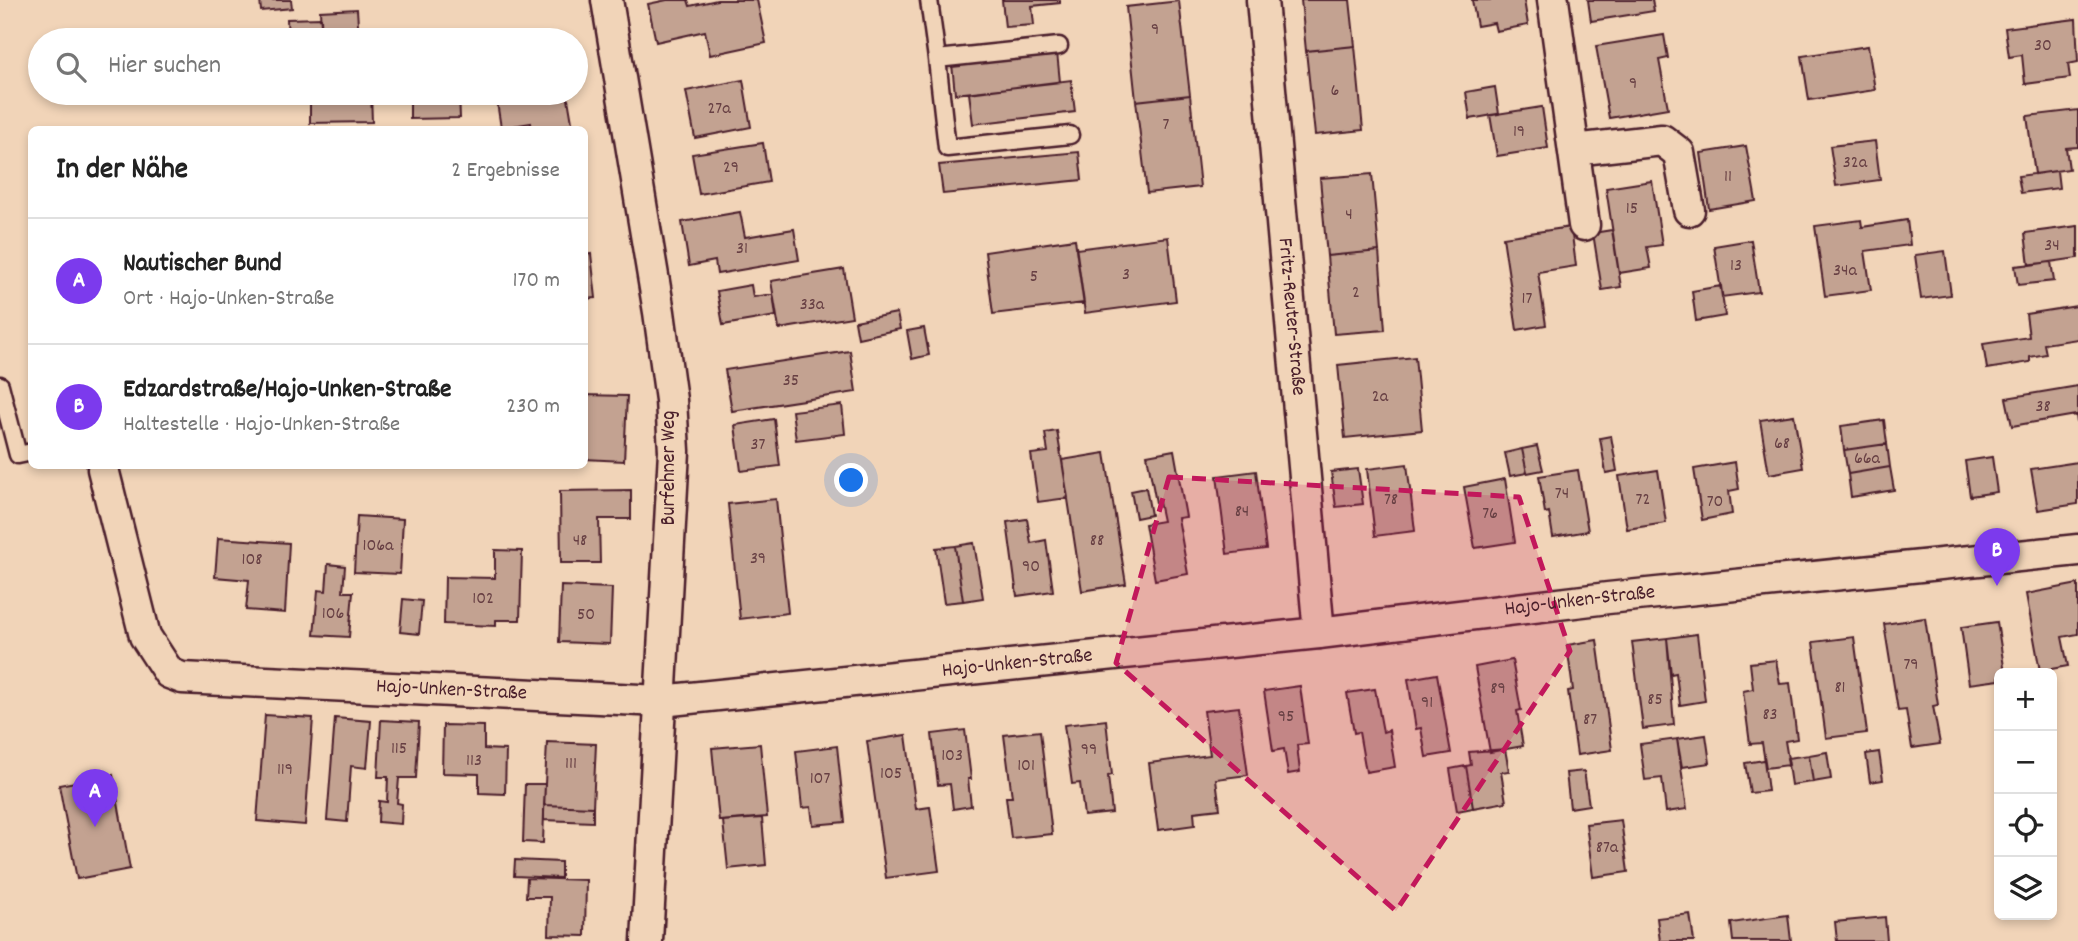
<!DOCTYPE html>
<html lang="de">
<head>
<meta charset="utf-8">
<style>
	:root { --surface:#fff; --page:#f6f6f6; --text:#222; --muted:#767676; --line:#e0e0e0; --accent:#7c3aed }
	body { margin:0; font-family:Dekko,sans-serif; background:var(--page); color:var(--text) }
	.controls { position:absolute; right:21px; bottom:21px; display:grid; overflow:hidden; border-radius:10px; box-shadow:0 4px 10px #0003 }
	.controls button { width:63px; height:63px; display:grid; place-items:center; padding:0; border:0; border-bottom:2px solid var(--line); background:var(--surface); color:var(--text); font:35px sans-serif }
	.you { position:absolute; left:852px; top:481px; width:24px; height:24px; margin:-18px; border:5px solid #fff; border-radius:50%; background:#1a73e8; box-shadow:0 0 0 10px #1a73e833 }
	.badge { display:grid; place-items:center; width:46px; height:46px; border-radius:50%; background:var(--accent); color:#fff; font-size:23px; font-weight:700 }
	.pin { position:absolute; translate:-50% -58px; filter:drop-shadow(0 2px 4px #0008) }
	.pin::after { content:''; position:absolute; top:37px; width:24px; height:21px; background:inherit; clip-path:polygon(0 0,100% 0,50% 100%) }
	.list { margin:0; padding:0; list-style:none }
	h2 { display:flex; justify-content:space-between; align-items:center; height:91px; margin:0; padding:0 28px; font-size:30px }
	h2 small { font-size:23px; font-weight:400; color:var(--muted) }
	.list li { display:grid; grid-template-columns:46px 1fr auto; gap:21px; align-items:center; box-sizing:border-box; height:126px; padding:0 28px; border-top:2px solid var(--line) }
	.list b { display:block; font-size:26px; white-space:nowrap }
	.list p { margin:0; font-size:23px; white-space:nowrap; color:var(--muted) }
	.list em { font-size:23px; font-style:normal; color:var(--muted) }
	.icon { flex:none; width:38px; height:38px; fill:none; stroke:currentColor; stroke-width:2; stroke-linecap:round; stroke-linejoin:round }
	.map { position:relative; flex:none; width:2078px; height:941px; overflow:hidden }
	.search { position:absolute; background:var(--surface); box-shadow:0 4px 10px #0003; left:28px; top:28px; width:560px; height:77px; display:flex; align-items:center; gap:18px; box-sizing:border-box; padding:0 24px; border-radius:38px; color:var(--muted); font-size:26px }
	.panel { position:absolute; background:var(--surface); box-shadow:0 4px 10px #0003; left:28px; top:126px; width:560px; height:343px; border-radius:10px }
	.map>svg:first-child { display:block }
</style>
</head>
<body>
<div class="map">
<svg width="2078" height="941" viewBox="0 0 2078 941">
	<rect width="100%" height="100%" fill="#f1d4b8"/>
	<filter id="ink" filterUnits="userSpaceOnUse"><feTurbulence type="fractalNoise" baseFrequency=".0143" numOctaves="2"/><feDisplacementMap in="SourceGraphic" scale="14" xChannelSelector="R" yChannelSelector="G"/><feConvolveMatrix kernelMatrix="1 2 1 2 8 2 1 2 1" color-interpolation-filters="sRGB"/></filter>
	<g filter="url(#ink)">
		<path fill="#c3a291" stroke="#4a1f2b" stroke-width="2" d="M260,0h31l1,8 -31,3z
			M667,0h21l2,6 27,-6h40l9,43 -56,12 -5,-24 -49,11 -8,-38z
			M1002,0h58v3l-28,3 2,19 -29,2z
			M1301,0h49l5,46 -49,5z
			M1472,0h52l4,25 -32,6 -2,-8 -17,3z
			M1588,0h64l2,11 -63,10z
			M1179,1l11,94 -54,6 -10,-94z
			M357,9l2,31h-37l-2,-29z
			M321,18l1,22h-34l-1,-21z
			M2076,19l2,43 -10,2 2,14 -45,6 -3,-29 -13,2 -4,-29z
			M1664,35l4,23 -9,2 9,48 -59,10 -13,-72z
			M1355,46l8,84 -48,5 -9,-84z
			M1868,46l7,44 -66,10 -7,-44z
			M1057,52l3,30 -105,12 -3,-30z
			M743,80l8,47 -56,11 -9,-47z
			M1071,80l4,32 -102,12 -4,-31z
			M1495,87l4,27 -29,5 -4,-27z
			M310,93h61l1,29 -62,1z
			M410,93h49l1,25 -50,1z
			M525,93h42l6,35 -41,2 -1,-7 -30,5 -4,-26 29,-4z
			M1190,95l10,92 -53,6 -11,-92z
			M1542,107l6,41 -51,8 -7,-41z
			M2078,110v37l-12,1 3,21 -34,5 -8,-58z
			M1875,141l5,39 -44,6 -6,-40z
			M763,143l6,39 -70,12 -7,-40z
			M1746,146l10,55 -47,8 -8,-56z
			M1079,152l3,28 -139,14 -4,-29z
			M2057,171l2,17 -38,5 -3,-17z
			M1372,174l7,77 -52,5 -7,-78z
			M1652,181l10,64 -15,2 4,21 -32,5 -13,-85z
			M740,212l5,25 49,-8 5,31 -82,14 -2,-13 -26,5 -7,-44z
			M1861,220l1,7 45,-7 3,25 -45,6 6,39 -46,6 -10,-70z
			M2078,226v32l-49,7 -4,-32z
			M1571,227l5,39 -38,6 8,53 -29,5 -14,-93z
			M1612,230l9,57 -19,3 -9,-57z
			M1168,237l8,64 -91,12 -9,-64z
			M1075,239l9,64 -91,11 -8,-62z
			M1751,240l8,52 -37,5 -8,-51z
			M1379,251l6,79 -51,4 -7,-78z
			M1945,251l6,44 -30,4 -6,-44z
			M591,254l5,44 -12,1v-44z
			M2051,262l3,19 -36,4 -3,-19z
			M844,269l8,48 -73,12 -8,-48z
			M751,285l2,12 20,-3 3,22 -53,9 -6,-34z
			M1721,286l4,30 -29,5 -4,-30z
			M2077,306l1,33 -34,5 2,10 -16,3v5l-43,7 -4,-25 46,-7 -3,-23z
			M897,313l3,16 -42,9 -3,-17z
			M924,328l5,27 -17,4 -5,-28z
			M850,351l6,41 -124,19 -7,-41z
			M1415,357l7,73 -77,8 -7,-73z
			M2078,386v44l-2,-15 -64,11 -6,-28z
			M584,395l43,1 -3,65 -40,-2z
			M842,405l3,29 -49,6 -4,-29z
			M1794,415l9,53 -34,6 -9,-54z
			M774,419l6,47 -39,5 -6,-46z
			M1884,420l3,24 -43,6 -3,-24z
			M1057,431l11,67 -30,4 -7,-48 17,-2 -3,-19z
			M1611,436l6,35 -11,2 -6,-35z
			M1887,444l3,23 -42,7 -4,-24z
			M1537,446l6,24 -16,3 -5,-24z
			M1522,449l5,24 -17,3 -5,-23z
			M1174,450l12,67 -8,1 10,56 -33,6 -10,-56 18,-3 -4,-19 -3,1 -9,-48z
			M1105,453l21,131 -44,7 -20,-131z
			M1992,457l5,35 -27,4 -5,-35z
			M1735,462l4,27 -10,2 3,23 -30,6 -8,-51z
			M2078,462v42l-40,6 -7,-41z
			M1407,464l8,67 -40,5 -8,-67z
			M1890,467l4,23 -43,7 -3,-23z
			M1358,469l5,35 -27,3 -5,-35z
			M1578,470l10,61 -35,6 -4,-25 -4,1 -6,-37z
			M1658,470l8,53 -39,6 -8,-53z
			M1256,471l10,78 -39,5 -10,-78z
			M1505,479l10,63 -40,6 -11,-61z
			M1146,488l5,27 -15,3 -5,-27z
			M631,490v29h-32l1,44h-39l-1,-72z
			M776,499l12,114 -48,6 -12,-115z
			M357,516l46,3 -3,55 -46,-2z
			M1027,519l4,24 15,-3 7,51 -36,5 -10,-74z
			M218,538l71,5 -4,70 -39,-3 3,-30 -34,-3z
			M974,543l9,55 -20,3 -8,-55z
			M955,546l8,55 -19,2 -8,-55z
			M495,550l27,1 -2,69h-24v6l-52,-2 1,-47 50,1z
			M328,564l17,2 -2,26h10l-4,45 -35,-2 4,-45 8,1z
			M2078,584v50l-16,3 6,29 -28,5 -14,-77z
			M561,586l51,2 -2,56 -51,-2z
			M403,599l19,2 -3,33 -19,-2z
			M1925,618l13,87 -5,1 7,38 -28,4 -6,-38 -8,1 -14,-87z
			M1997,622l8,51h-6v7l-30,4 -8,-57z
			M1697,634l8,67 -25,4 -4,-32 -5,1 -4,-36z
			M1854,637l13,96 -41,5 -13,-96z
			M1667,638l7,87 -31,4 -11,-87z
			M1597,640l15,110 -35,5 -9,-64 5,-1 -6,-45z
			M1512,660l9,50 -4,1 6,35 -33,6 -15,-85z
			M1776,660l4,24 10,-1 7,56 -12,2 4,24 -23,3 -4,-25 -12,1 -7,-53 10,-2 -3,-26z
			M1437,674l14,79 -25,4 -5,-29 -5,1 -8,-50z
			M1300,686l8,58 -11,1 3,27 -12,2 -4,-25 -11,2 -9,-60z
			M1375,689l8,43 6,-2 6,37 -29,5 -7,-40 -5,1 -7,-40z
			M1239,707l9,68 -32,4 4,30 -26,3 1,13 -37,5 -9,-67 61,-8 -6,-44z
			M265,715l48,3 -8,107 -48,-4z
			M335,718l36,3 -4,47 -16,-2 -4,56 -20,-2z
			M381,720l38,2 -3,56h-17l-2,25 5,1 -1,20 -23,-2 1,-21 8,1 1,-25h-10z
			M1106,720l6,55 -4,1 4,37 -28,3 -4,-33 -8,1 -8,-59z
			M443,725l41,1v23l22,1 -1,44 -26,-1v-19l-37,-1z
			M965,730l6,49h-3l3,27 -18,3 -3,-25 -12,1 -6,-51z
			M1040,731l12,103 -41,4 -5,-41h6l-8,-62z
			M906,735l10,74 14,-2 9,64 -53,7 -19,-137z
			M1706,735l4,28 -28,4 -5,-28z
			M1677,739l10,70 -21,3 -4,-34 -17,2 -5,-36z
			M547,742l49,2 -3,63 -49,-2z
			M760,744l7,73 -48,4 -7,-73z
			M837,746l8,76 -32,3 -2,-18 -9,1 -6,-57z
			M1505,749l4,22 -8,1 5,30 -33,6 -7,-42 5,-1 -2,-13z
			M1827,752l4,27 -18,3 -4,-27z
			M1879,752l4,28 -13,2 -4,-28z
			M1809,755l4,27 -22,3 -4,-27z
			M1764,760l4,31 -18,2 -5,-30z
			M1466,766l7,42 -16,3 -7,-42z
			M1584,771l5,34 -19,3 -4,-35z
			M113,775l17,94 -53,10 -18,-94z
			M525,784h20l-2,59 -20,-1z
			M544,805l49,2v15l-49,-2z
			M762,818l4,47 -38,4 -5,-48z
			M1621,820l7,52 -35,5 -7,-53z
			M515,860l46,2v16l-47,-2z
			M527,878l59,2 -1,56 -36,-1 1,-38h-24z
			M1690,914l4,27h-34l-3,-23z
			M1788,915l3,26h-58l-2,-18z
			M1885,917l2,24h-50l-2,-19z"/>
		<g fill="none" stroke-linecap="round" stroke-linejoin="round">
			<defs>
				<path id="lane" d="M929,0l8,59 122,-13
					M937,59l10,89 123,-13
					M0,385l18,70 14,-3"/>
				<g id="street">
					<path d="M607,0l52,312 12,88 3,51 -27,490"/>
					<path id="s1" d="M1262,0l57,633"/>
					<path d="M1553,0l31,225"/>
					<path d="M1574,150l88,-10 17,13 10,57"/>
					<path id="s2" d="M103,469l42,167 24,37 13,5 479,23 658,-68 289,-35 470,-48"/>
				</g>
			</defs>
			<use href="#lane" stroke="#4a1f2b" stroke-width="21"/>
			<use href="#street" stroke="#4a1f2b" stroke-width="35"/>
			<use href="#lane" stroke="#f1d4b8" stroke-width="16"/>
			<use href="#street" stroke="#f1d4b8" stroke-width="30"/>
		</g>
	</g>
	<path fill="#c2185b" fill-opacity="0.2" stroke="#c2185b" stroke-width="5" stroke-dasharray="14 9" stroke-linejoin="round" d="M1169,477l350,20 51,154 -174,260 -280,-248z"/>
	<g text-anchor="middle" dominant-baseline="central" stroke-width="5" stroke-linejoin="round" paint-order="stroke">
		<g font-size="18" fill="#684044">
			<text x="1155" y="30">9</text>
			<text x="2043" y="46">30</text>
			<text x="1633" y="84">9</text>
			<text x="1335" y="91">6</text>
			<text x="719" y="109">27a</text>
			<text x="1166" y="125">7</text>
			<text x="1519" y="132">19</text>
			<text x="1855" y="163">32a</text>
			<text x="731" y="168">29</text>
			<text x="1728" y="177">11</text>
			<text x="1632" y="209">15</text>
			<text x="1349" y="215">4</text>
			<text x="2052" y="246">34</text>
			<text x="742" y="249">31</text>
			<text x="1736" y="266">13</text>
			<text x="1845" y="271">34a</text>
			<text x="1126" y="275">3</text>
			<text x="1034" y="277">5</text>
			<text x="1356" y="293">2</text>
			<text x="1527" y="299">17</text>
			<text x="812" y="305">33a</text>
			<text x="791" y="381">35</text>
			<text x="1380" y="397">2a</text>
			<text x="2043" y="407">38</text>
			<text x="1782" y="444">68</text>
			<text x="758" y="445">37</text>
			<text x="1867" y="459">66a</text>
			<text x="1562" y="494">74</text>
			<text x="1391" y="500">78</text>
			<text x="1643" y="500">72</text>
			<text x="1715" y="502">70</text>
			<text x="1242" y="512">84</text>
			<text x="1490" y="514">76</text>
			<text x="580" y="541">48</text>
			<text x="1097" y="541">88</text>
			<text x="378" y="546">106a</text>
			<text x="758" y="559">39</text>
			<text x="252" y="560">108</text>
			<text x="1031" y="567">90</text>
			<text x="483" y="599">102</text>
			<text x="333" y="614">106</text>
			<text x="586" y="615">50</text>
			<text x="1911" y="665">79</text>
			<text x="1840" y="688">81</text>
			<text x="1498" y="689">89</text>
			<text x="1655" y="700">85</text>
			<text x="1427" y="703">91</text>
			<text x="1770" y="715">83</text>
			<text x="1286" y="717">95</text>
			<text x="1590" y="720">87</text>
			<text x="399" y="749">115</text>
			<text x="1089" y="750">99</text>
			<text x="952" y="756">103</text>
			<text x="474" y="761">113</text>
			<text x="571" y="764">111</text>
			<text x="1026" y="766">101</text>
			<text x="285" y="770">119</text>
			<text x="891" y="774">105</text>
			<text x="820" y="779">107</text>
			<text x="1607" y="848">87a</text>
		</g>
		<g font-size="21" fill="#4a1f2b" stroke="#f1d4b8">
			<text stroke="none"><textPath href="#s1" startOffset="318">Fritz-Reuter-Straße</textPath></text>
			<text transform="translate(670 468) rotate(-90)">Burfehner Weg</text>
			<text stroke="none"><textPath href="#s2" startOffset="1634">Hajo-Unken-Straße</textPath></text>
			<text stroke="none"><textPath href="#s2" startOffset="1068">Hajo-Unken-Straße</textPath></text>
			<text stroke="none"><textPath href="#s2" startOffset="500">Hajo-Unken-Straße</textPath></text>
		</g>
	</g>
</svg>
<div class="controls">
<button>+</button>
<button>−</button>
<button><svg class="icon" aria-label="locate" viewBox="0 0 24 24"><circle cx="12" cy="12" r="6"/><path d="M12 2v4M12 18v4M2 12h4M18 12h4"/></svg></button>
<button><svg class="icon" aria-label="layers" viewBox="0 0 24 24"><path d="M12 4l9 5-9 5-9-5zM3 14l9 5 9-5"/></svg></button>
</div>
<div class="you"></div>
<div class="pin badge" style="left:95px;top:827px">A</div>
<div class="pin badge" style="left:1997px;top:586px">B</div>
<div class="search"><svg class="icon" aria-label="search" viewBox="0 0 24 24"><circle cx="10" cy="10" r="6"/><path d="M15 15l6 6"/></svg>Hier suchen</div>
<section class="panel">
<h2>In der Nähe<small>2 Ergebnisse</small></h2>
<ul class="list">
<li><span class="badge">A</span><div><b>Nautischer Bund</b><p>Ort · Hajo-Unken-Straße</p></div><em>170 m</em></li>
<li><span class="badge">B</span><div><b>Edzardstraße/Hajo-Unken-Straße</b><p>Haltestelle · Hajo-Unken-Straße</p></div><em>230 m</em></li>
</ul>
</section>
</div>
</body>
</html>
